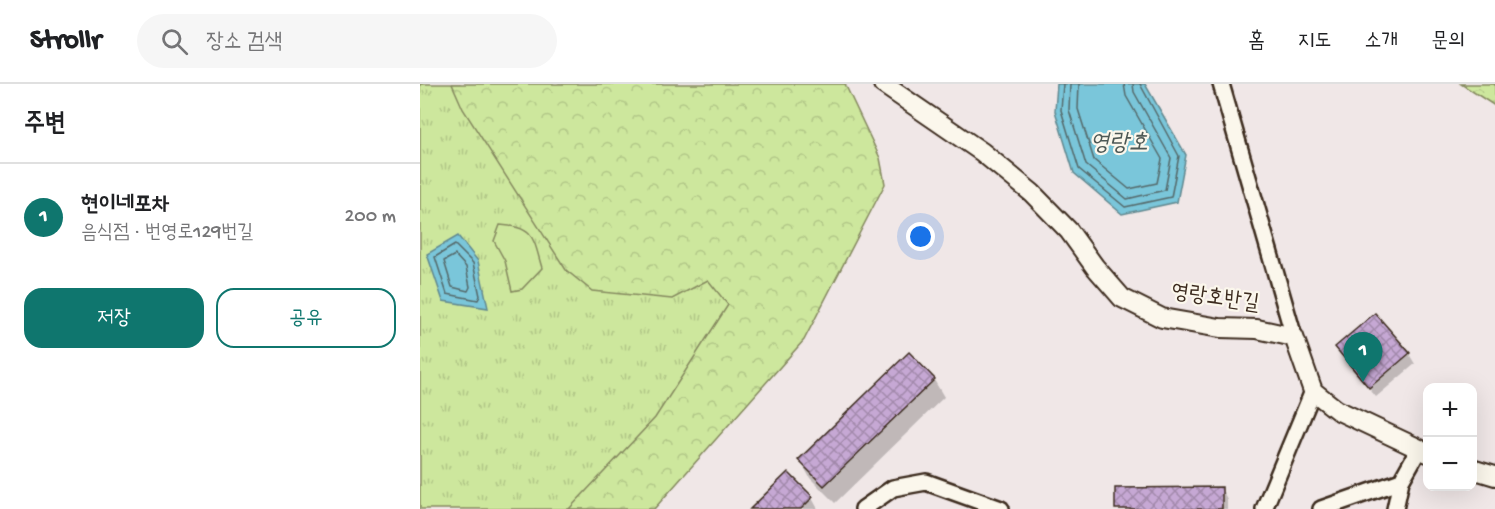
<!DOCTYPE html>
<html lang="ko">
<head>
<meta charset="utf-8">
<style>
	:root { --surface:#fff; --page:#f6f6f6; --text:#202124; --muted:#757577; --line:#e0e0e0; --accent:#0f766e }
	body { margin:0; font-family:"Gochi Hand","Poor Story",sans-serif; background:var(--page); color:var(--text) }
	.controls { position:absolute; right:18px; bottom:18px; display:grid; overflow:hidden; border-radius:12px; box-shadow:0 6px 24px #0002 }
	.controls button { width:54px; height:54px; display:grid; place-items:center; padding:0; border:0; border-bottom:2px solid var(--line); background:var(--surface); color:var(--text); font:30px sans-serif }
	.you { position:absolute; left:501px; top:153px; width:21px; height:21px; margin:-15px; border:4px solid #fff; border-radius:50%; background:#1a73e8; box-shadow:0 0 0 9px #1a73e833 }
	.badge { display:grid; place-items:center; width:39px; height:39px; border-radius:50%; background:var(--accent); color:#fff; font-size:20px; font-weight:700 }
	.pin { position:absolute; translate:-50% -50px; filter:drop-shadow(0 2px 3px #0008) }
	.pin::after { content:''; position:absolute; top:32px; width:21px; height:18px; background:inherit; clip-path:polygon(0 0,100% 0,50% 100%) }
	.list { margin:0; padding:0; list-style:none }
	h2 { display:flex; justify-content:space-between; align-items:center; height:78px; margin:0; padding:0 24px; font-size:26px }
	h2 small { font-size:20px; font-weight:400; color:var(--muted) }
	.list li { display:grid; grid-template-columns:39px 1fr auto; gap:18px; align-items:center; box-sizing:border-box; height:108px; padding:0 24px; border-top:2px solid var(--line) }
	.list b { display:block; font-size:22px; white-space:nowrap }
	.list p { margin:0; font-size:20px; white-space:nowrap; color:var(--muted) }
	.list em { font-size:20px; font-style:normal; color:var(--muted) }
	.actions { display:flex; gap:12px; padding:18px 24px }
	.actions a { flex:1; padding:14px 0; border:2px solid var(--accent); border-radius:18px; text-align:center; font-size:21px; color:var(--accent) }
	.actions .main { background:var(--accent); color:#fff }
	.icon { flex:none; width:33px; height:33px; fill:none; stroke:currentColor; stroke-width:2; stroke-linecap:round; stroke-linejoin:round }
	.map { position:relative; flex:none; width:1075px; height:425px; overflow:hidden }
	header { display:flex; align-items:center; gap:36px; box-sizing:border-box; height:84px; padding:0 30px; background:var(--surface); border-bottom:2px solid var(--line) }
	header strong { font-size:28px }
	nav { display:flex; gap:33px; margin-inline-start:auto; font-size:21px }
	.search { width:420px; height:54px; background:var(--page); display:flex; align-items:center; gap:15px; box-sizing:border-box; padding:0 21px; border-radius:33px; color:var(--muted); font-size:22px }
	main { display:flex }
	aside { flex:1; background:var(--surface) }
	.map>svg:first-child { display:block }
</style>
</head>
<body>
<header>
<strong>Strollr</strong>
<div class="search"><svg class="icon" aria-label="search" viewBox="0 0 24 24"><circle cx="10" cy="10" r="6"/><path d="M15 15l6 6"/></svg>장소 검색</div>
<nav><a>홈</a><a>지도</a><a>소개</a><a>문의</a></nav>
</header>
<main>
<aside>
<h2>주변<small></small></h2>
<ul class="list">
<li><span class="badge">1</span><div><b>현이네포차</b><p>음식점 · 번영로129번길</p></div><em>200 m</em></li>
</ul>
<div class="actions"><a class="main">저장</a><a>공유</a></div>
</aside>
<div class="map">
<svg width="1075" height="425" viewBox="0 0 1075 425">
	<defs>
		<pattern id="grass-tufts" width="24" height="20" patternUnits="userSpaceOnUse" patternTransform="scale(1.5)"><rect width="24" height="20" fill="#cde79d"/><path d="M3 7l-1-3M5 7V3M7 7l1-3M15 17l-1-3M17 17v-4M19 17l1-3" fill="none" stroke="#b1c687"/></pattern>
		<pattern id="forest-crowns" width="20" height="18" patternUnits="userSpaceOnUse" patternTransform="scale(1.5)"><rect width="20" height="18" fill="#cde79d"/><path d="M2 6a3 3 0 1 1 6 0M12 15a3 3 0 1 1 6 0" fill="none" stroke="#b1c687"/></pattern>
		<pattern id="building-cross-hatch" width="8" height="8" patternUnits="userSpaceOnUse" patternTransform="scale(1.5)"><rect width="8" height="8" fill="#c6a8d4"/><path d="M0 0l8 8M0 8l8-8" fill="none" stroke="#a289ab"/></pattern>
	</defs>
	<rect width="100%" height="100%" fill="#f0e7e7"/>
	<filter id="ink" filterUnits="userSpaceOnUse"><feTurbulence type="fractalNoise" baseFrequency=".0167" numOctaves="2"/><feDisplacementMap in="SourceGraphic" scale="12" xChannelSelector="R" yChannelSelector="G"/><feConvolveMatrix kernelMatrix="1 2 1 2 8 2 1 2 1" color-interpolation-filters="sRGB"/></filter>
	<g filter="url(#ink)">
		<path fill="url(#grass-tufts)" stroke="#84885e" stroke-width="1.5" d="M0,0h40l253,176 38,39 -146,210h-185z"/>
		<path fill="url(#forest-crowns)" stroke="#84885e" stroke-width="1.5" d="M32,0h393l35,74 5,26 -81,156 -150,169h-85l86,-91 73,-113 -20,-25 -36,19 -80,-8 -26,-21 -103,-161z
			M1041,0h34v22z"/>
		<path fill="#cde79d" stroke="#84885e" stroke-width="1.5" d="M80,141c35,2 33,13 42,43l-20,21 -10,2 -7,-30 -11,-20z"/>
		<path fill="#7ac6da" stroke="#61888f" stroke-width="1.5" d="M637,0h88l41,71 -9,47 -55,12 -48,-41 -19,-62z
			M38,152l20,25 10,47 -45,-7 -16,-47z"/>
		<path fill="#0003" d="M916,264l73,6 6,10 -39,33z
			M514,296l10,17 -109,106 -25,-25 -10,-18z
			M801,404l6,11v10h-110z
			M392,414l6,11h-66z"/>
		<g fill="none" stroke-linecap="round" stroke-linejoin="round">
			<path stroke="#546869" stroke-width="1.5" d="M643,0l-2,26 18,59 46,38 46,-10 8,-41 -39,-72
				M650,0l-1,26 17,55 41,34 38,-9 6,-32 -37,-66 -1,-8
				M659,0l-1,25 16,51 35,29 28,-6 5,-24 -36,-63 -2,-12
				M35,161l18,18 7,33 -2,4 -31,-6 -12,-37z
				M35,171l11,12 4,20 -2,4 -16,-4 -8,-26z"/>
		</g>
		<path fill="url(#building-cross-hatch)" stroke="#3b2a1e" stroke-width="1.5" d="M955,229l35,40 -41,35 -34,-41z
			M489,268l26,27 -111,107 -26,-26z
			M368,388l25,25 -12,12h-51z
			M802,403v22h-107v-21z"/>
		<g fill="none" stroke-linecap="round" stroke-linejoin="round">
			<defs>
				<path id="minor" d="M801,0l73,253
					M443,425l30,-21 33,-6 75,27
					M844,425l49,-118
					M901,425l80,-28
					M975,425l6,-28 18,-32"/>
				<path id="tertiary" d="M463,0l99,68 50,41 37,38 26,36 27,31 40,20 58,10 37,1 37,8 19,54 24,19 91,43
					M1052,385l23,7"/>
			</defs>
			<use href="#minor" stroke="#3b2a1e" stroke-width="20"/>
			<use href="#tertiary" stroke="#3b2a1e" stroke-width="22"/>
			<use href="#minor" stroke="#fbf7ec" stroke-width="15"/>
			<use href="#tertiary" stroke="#fbf7ec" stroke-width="18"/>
		</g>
	</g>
	<g text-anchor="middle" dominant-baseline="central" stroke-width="4.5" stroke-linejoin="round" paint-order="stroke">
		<g font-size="22" fill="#3b2a1e" stroke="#fbf7ec">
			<text transform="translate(795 215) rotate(8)">영랑호반길</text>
		</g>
		<g font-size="24" font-style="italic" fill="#4e5956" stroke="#fbf7ec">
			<text x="699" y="60">영랑호</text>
		</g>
	</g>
</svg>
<div class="controls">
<button>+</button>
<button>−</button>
</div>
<div class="you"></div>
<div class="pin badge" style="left:943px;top:298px">1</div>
</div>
</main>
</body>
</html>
